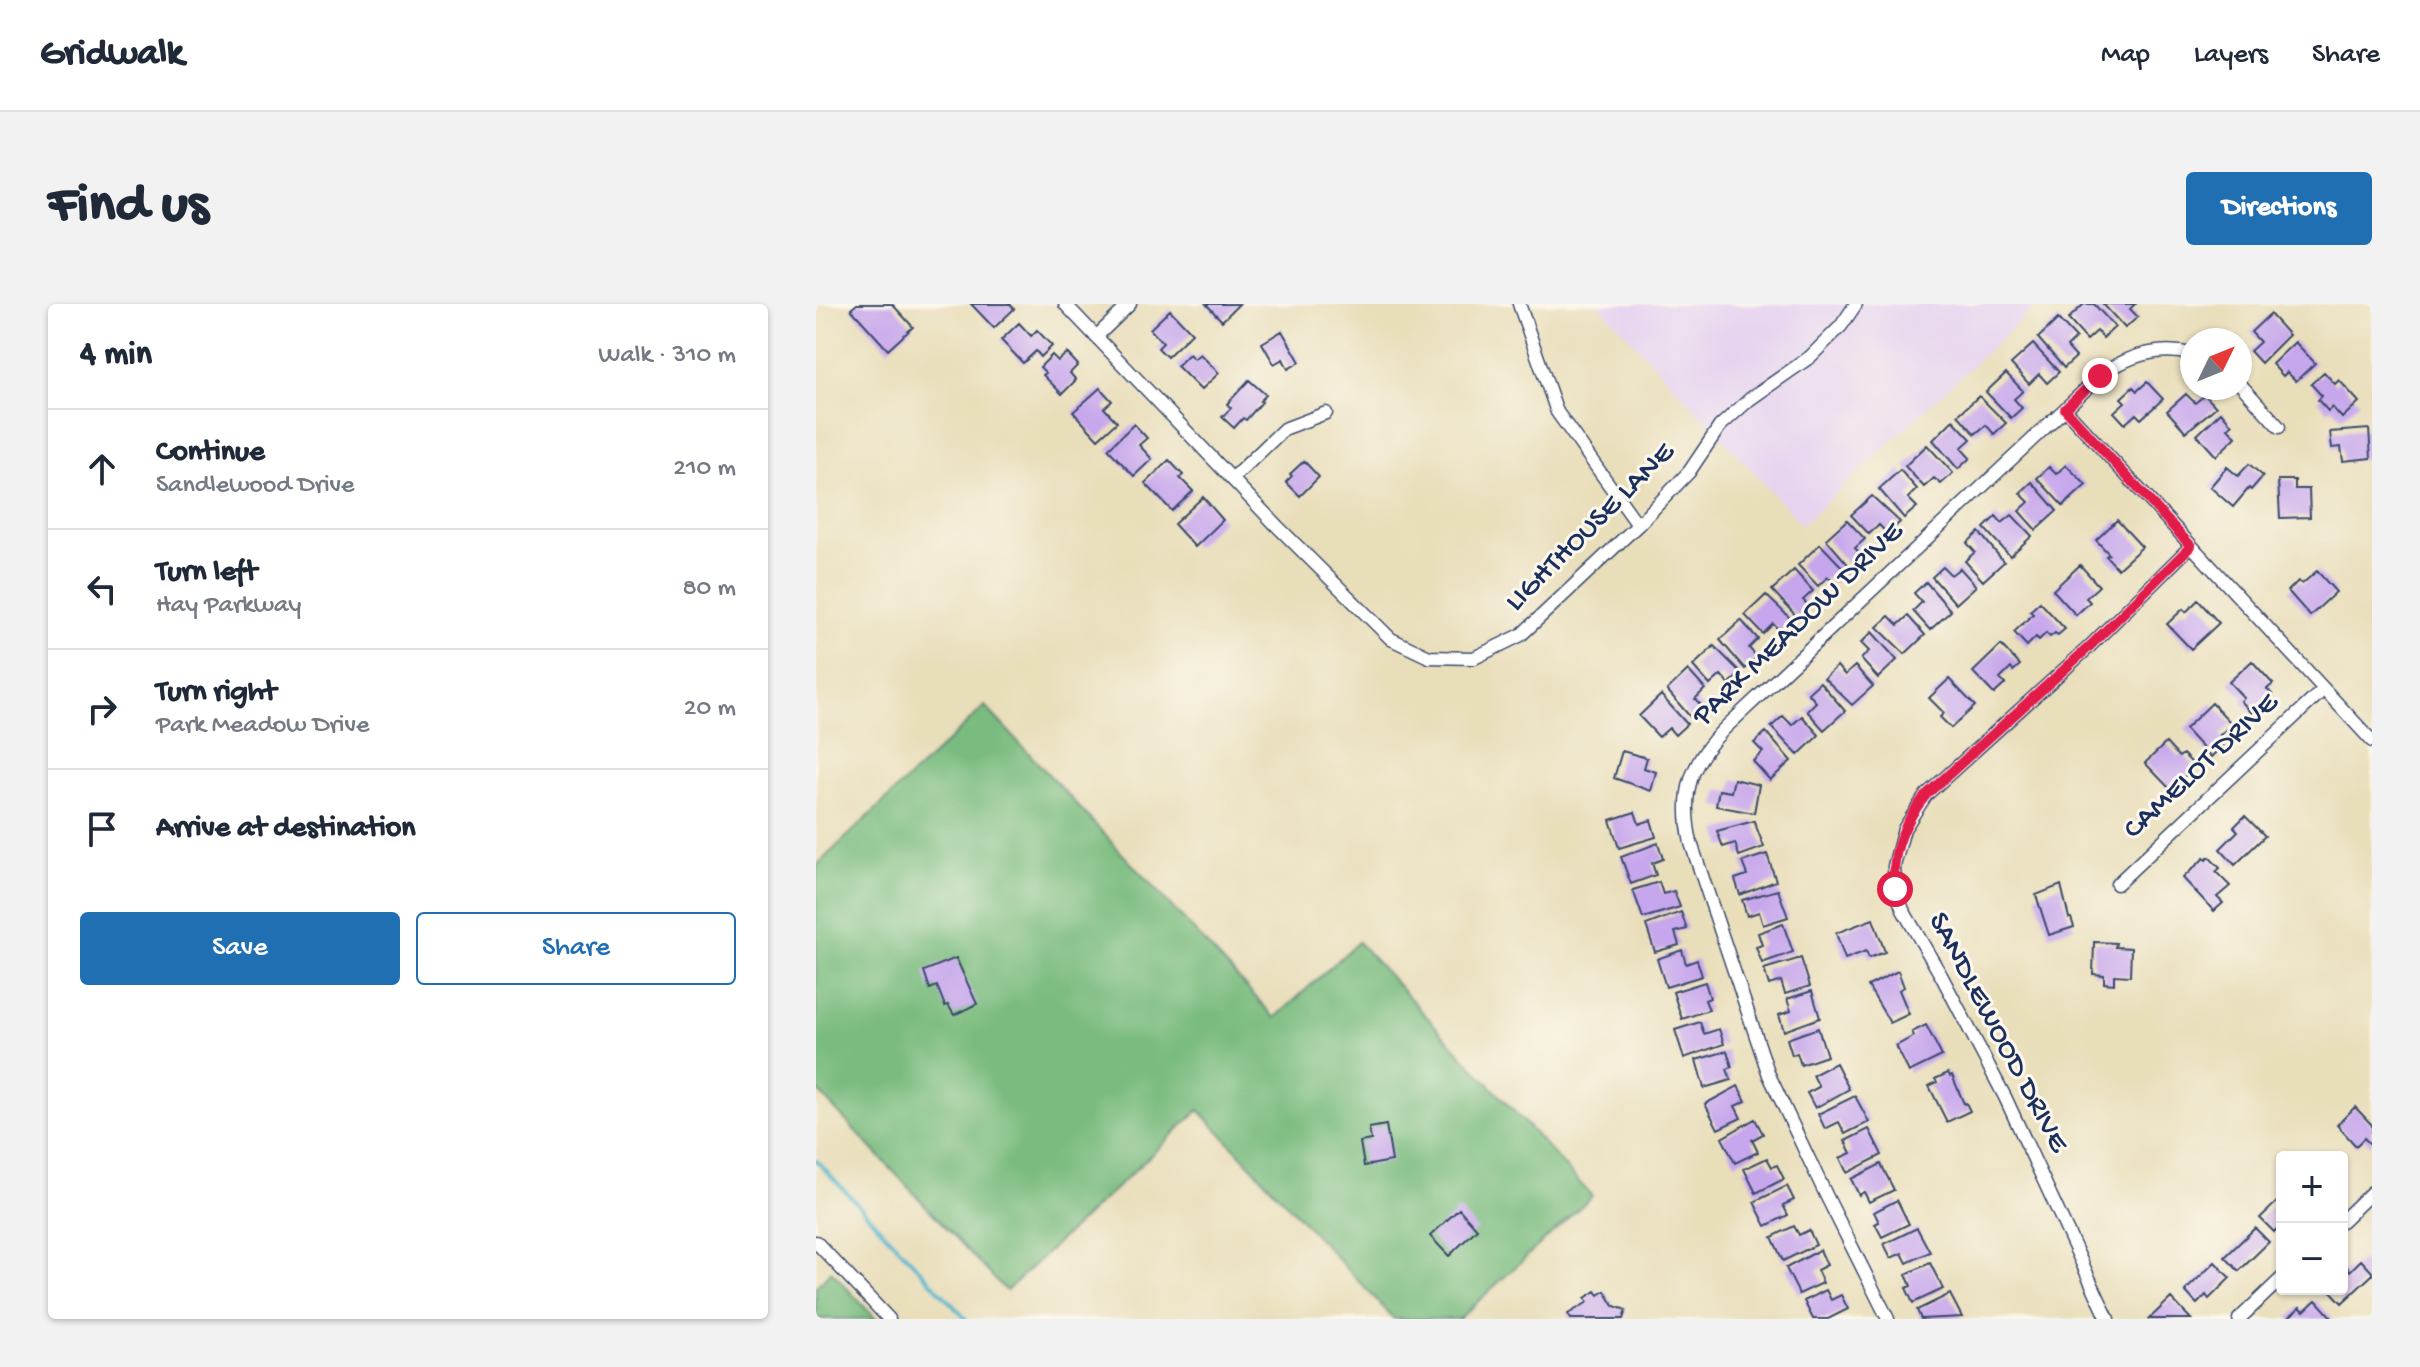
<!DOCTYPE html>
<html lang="en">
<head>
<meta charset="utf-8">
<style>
	:root { --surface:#fff; --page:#f2f2f3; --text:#1f2937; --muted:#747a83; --line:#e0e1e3; --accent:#1f6fb2 }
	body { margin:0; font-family:"Gochi Hand",sans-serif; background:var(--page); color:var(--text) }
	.controls { position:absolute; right:24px; bottom:24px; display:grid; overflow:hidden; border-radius:8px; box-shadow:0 2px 6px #0004 }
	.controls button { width:72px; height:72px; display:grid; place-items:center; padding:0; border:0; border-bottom:2px solid var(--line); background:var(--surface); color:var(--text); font:40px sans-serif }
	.compass { position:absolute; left:1364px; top:24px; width:72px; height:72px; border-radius:50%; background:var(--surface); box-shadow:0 2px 6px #0004; rotate:47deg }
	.stop { position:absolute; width:24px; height:24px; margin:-18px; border:6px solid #e11d48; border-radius:50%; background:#fff }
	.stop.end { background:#e11d48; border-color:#fff; box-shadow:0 2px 8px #0008 }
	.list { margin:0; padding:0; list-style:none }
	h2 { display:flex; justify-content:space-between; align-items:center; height:104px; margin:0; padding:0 32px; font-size:34px }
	h2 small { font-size:26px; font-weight:400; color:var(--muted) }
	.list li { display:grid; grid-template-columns:52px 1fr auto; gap:24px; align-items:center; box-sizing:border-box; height:120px; padding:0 32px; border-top:2px solid var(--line) }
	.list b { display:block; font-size:30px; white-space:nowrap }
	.list p { margin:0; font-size:26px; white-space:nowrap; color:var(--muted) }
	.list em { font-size:26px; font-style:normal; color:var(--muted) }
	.actions { display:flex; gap:16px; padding:24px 32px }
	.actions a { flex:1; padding:18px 0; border:2px solid var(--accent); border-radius:8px; text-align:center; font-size:28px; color:var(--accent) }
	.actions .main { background:var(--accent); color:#fff }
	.icon { flex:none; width:44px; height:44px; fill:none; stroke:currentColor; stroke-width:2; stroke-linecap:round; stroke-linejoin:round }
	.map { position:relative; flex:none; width:1556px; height:1015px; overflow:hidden; border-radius:8px }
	header { display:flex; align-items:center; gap:48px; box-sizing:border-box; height:112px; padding:0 40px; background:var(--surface); border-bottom:2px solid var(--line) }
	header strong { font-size:38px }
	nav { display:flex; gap:44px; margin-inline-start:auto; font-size:28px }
	.intro { display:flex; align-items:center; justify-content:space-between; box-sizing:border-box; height:192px; padding:0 48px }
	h1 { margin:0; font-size:56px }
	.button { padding:20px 36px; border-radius:8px; background:var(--accent); color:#fff; font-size:28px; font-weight:700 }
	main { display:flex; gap:48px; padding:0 48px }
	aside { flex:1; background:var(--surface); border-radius:8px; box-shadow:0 2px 6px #0004 }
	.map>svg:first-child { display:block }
</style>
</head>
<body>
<header>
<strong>Gridwalk</strong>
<nav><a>Map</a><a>Layers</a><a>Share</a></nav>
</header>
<div class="intro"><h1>Find us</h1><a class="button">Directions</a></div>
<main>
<aside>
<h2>4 min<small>Walk · 310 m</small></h2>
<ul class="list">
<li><svg class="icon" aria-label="ahead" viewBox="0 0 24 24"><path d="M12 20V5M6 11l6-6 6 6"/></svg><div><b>Continue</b><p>Sandlewood Drive</p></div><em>210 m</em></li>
<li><svg class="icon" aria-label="left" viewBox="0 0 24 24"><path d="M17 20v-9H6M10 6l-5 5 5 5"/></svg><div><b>Turn left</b><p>Hay Parkway</p></div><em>80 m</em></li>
<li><svg class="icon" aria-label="right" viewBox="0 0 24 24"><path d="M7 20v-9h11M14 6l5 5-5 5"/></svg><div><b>Turn right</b><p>Park Meadow Drive</p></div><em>20 m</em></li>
<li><svg class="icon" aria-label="arrive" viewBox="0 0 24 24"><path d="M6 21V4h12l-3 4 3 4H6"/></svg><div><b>Arrive at destination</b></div></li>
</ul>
<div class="actions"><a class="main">Save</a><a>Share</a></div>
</aside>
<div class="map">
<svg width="1556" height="1015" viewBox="0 0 1556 1015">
	<rect width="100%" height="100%" fill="#fbf7ec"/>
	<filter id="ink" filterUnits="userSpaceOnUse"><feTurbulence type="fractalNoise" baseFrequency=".0125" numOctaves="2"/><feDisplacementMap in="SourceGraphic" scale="16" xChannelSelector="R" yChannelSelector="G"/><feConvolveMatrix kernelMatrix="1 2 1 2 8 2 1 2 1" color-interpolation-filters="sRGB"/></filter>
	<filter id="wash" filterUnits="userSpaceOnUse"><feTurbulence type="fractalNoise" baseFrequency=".006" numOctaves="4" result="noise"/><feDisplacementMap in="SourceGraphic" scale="32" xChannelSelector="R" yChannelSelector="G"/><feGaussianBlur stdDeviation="1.8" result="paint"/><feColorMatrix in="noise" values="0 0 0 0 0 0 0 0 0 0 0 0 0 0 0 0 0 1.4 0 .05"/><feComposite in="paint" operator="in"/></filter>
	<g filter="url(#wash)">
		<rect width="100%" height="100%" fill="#e9deba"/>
		<path fill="#e6d3f0" d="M782,0h440l-236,221z"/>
		<path fill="#7abc7f" stroke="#4a766e" stroke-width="2" d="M169,402l290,312 83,-76 234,254 -133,123h-65l-195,-209 -193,181 -190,-202v-223z
			M15,967l45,48h-60v-32z"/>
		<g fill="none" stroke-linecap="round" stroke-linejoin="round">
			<path stroke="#4eb4cd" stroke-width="4" d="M0,856l150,159"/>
		</g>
		<g id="blocks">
			<path fill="#c6a6ec" d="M41,0h35l21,23 -25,23 -37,-41z
				M155,0h39l4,5 -20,19z
				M390,0h33l-17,17z
				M1268,0h10l21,23 -12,11 -6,-7 -10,9 -19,-21z
				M1287,0h32l-5,5 8,8 -13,11z
				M354,6l22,23 -25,24 -9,-9 5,-5 -13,-14z
				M1454,10l19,21 -28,28 -11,-12 10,-9 -9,-10z
				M1242,15l18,19 -9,9 9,10 -12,11 -26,-30z
				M203,19l12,13 6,-6 15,16 -11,11 -5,-6 -13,12 -22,-23z
				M466,27l18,31 -12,7 -5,-10 -9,5 -12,-21z
				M1479,38l20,21 -19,18 -9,-9 -4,4 -11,-12z
				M1217,40l26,28 -12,11 -8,-9 -10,10 -18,-20z
				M251,49l11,12 -8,8 6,7 -14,14 -19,-19 3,-2 -6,-6 12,-12 6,6z
				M373,50l5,5 6,-5 19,19 -18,17 -24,-24z
				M1508,68l11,12 4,-4 20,22 -17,16 -10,-11 -4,4 -10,-11 4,-4 -11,-12z
				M1190,69l17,18 -9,8 8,9 -11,10 -25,-26z
				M433,76l17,15 -6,6 2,1 -16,18 -3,-2 -9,10 -12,-11 9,-9 -4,-4z
				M1331,78l16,17 -22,20 -5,-5 -11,10 -11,-12 11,-10 -4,-4 12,-11 4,4z
				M284,84l12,13 -8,7 13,14 -19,17 -25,-27z
				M1370,90l9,9 10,-8 11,12 -30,25 -19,-21z
				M1163,92l27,27 -12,11 -8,-9 -11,9 -17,-19z
				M1405,108l11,13 -4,3 8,9 -20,19 -19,-21z
				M1137,116l18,19 -10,9 9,10 -12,11 -25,-29z
				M318,120l13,14 -8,7 13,14 -18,17 -26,-27z
				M1553,125l2,29 -28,3 -2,-14 -9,1 -2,-16z
				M1111,141l26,28 -12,11 -7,-6 -10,9 -19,-21z
				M353,156l14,15 -3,3 13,13 -21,20 -27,-28z
				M488,157l15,16 -19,19 -14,-14 6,-6 -2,-2z
				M1433,160l14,12 -12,14 -2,-2 -16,19 -23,-20 17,-20 11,9z
				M1250,161l20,20 -23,21 -26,-28 12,-11 7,7z
				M1084,166l17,19 -9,9 9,9 -13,11 -25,-29z
				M1462,176h17v9h14l1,28 -30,1z
				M1216,178l25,29 -21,19 -17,-19 10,-9 -9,-9z
				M1056,192l28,26 -12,12 -9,-9 -10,9 -18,-19z
				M387,193l20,23 -28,27 -21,-23z
				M1196,211l20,21 -22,20 -26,-28 12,-12 6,7z
				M1031,216l18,19 -10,9 8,9 -12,11 -25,-29z
				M1301,216l25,27 -24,22 -12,-13 3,-2 -13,-14z
				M1163,228l25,30 -21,19 -18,-20 10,-9 -8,-9z
				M1004,240l27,28 -12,11 -7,-6 -10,9 -20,-21z
				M1264,261l19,21 -13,12 4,4 -14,13 -23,-25z
				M1127,263l8,8 9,-7 16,18 -20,18 -24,-27z
				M978,266l19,21 -10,9 7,7 -12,11 -26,-28z
				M1501,267l19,21 -26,24 -22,-25 10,-10 4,3z
				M1110,278l25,29 -21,19 -17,-19 9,-9 -8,-9z
				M950,291l28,27 -12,11 -9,-9 -10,10 -18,-19z
				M1382,296l21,23 -28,26 -24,-25 16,-15 3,3z
				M1224,298l25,27 -7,6 -3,-2 -5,4 -4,-4 -7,7 -3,-3 -9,9 -13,-14 19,-18 -3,-3z
				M1073,312l9,9 10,-9 17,19 -20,19 -28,-27z
				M925,316l17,19 -9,9 8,9 -12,12 -25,-29z
				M1056,328l25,28 -19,18 -17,-19 8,-8 -8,-8z
				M1185,341l19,20 -7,6 -2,-3 -11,11 5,5 -11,10 -21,-22z
				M898,342l27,27 -12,11 -8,-9 -11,10 -17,-19z
				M1436,357l21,23 -6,5 6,6 -21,18 -11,-12 3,-3 -15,-16z
				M1021,362l8,9 10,-9 18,20 -21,19 -28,-27z
				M872,366l17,19 -10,10 9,9 -12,11 -25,-29z
				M1133,375l26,27 -24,22 -11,-11 4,-4 -15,-15z
				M1004,378l25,29 -21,19 -17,-19 9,-9 -8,-9z
				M845,391l26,29 -12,11 -6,-7 -10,9 -20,-21z
				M1396,399l20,21 -12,11 7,6 -16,16 -26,-28z
				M967,412l9,9 10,-9 17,19 -21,20 -27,-28z
				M950,428l25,29 -21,19 -17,-19 10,-9 -9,-9z
				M1350,439l13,14 4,-3 12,12 -24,24 -26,-27z
				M806,447l25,7 -3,10 12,4 -5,19 -37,-13z
				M918,475l25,6 -5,28 -38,-7 3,-16 12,2z
				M819,508l4,12 12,-4 5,17 -37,11 -9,-28z
				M1429,512l20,20 -30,29 -15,-16 18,-18 -4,-4z
				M938,517l10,26 -25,9 -4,-13 -12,4 -6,-16z
				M842,539l5,16 -11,4 4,12 -25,9 -10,-27z
				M951,550l9,27 -36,14 -5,-16 12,-4 -5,-13z
				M1393,553l11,11 -4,4 14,14 -13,11 6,6 -9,8 -31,-33 21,-20 2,2z
				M843,578l4,12 11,-3 6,16 -37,11 -10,-28z
				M1245,581l8,33h2l3,9 -25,8 -13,-40z
				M962,586l10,27 -25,8 -4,-13 -12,4 -5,-16z
				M865,608l6,17 -12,3 4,13 -24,7 -9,-27z
				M1057,615l12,33 -16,6 -3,-7 -21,8 -9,-26z
				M967,620l10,28 -31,11 -6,-16 6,-2 -4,-12z
				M1278,638l22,1 -1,4 16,1 -1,28 -16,-1v9l-10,-1v-8l-11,-1z
				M866,646l4,14 11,-4 5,16 -36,11 -9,-28z
				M140,654l21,46 -23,11 -6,-10 -3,1 -8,-20 -7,3 -6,-18z
				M985,654l9,28 -25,8 -4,-13 -12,4 -5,-16z
				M1082,667l6,16 -5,3 10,24 -19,9 -22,-37z
				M889,678l5,16 -5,2 4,10 -27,9 -9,-27z
				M996,687l8,27 -36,13 -5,-16 12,-4 -4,-12z
				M884,718l4,12 15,-5 5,15 -40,14 -9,-28z
				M1110,721l16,31 -33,16 -13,-26 18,-10 -2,-4z
				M1002,724l9,28 -26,9 -4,-12 -5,2 -5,-16z
				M911,747l5,16 -5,2 4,11 -27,8 -8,-28z
				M1020,759l13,26 -34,19 -8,-15 12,-6 -6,-12z
				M1132,769l2,3 2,-1 12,29 2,-1 4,8 -23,11 -18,-36 8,-4 -2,-3z
				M922,782l8,15 -11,5 6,12 -23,11 -13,-25z
				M1039,792l14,26 -24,12 -6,-12 -14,7 -7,-15z
				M1539,803l17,18v21l-8,-8 -8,8 -19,-21z
				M939,815l8,15 -11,6 6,12 -23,11 -13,-25z
				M570,821l6,36 -28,5 -4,-24 11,-2 -2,-12z
				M1053,825l13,26 -35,18 -7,-15 11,-5 -6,-12z
				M951,854l5,9 5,-2 7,14 -28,14 -12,-24z
				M1065,860l13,26 -25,12 -5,-10 -5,3 -8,-16z
				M971,882l7,14 -11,5 5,10 -22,11 -12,-24z
				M1466,893v26l-8,9 -14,-14z
				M1081,896l12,24 -27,13 -7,-13 4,-2 -5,-10z
				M643,905l18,20 -28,27 -19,-20z
				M978,922l5,9 10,-5 7,15 -33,16 -11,-24z
				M1101,924l13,24 -23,11 -5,-10 -11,5 -7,-14z
				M1439,924l14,14 -30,29 -14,-14z
				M1004,946l7,15 -10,5 6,13 -24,11 -13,-26z
				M1545,956l11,12v3l-30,28 -13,-14h13v-16l6,-5 2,3z
				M1399,958l15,16 -21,21 -3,-4 -9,9 -12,-13z
				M1114,959l13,26 -30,14 -7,-15 5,-2 -5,-12z
				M1010,986l5,10 10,-5 7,14 -20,10h-15l-9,-18z
				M780,987l3,4 6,-4 9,15 12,4 -3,9h-52l-3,-5 20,-12 -3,-4z
				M1134,990l12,23 -41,2 -4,-9z
				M1355,994l20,21h-42z
				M1500,996l17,19h-46l13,-12 4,4z"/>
		</g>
	</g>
	<g filter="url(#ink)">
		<use href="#blocks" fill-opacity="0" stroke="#3a496c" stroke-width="2"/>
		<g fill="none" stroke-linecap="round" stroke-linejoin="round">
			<defs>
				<path id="minor" d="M249,0l212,222 114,113 38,18 45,1 47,-23 117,-110 51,-53 31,-46 30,-27 60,-42 31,-31 15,-22
					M703,0l38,108 81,113
					M280,33l34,-33
					M1424,80l39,43
					M1249,105l307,332
					M417,174l51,-49 42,-16
					M1301,580l207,-195
					M1526,917l30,-29
					M0,938l73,77
					M1072,1015l-61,-122 -58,-122 -78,-232c-11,-50 -1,-80 35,-116l374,-351c28,-21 58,-30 92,-22
					M1292,1015l-103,-222 -63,-120 -39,-67 -8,-21 -1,-23 10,-37 22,-34 163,-148 102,-101
					M1423,1015l43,-41"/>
			</defs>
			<use href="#minor" stroke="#3a496c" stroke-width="15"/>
			<use href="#minor" stroke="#fff" stroke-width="12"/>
		</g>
	</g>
	<g fill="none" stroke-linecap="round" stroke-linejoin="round" filter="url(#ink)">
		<path stroke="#e11d48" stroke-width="10" d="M1079,585c-5,-36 9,-67 31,-94l163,-148 102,-101 -126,-137 35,-33"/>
	</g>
	<g text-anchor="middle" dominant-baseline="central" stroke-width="6" stroke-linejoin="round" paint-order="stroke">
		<g font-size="30" fill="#1b2f5e" stroke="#fbf7ec">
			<text transform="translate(775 224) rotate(-45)">LIGHTHOUSE LANE</text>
			<text transform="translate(983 321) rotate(-44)">PARK MEADOW DRIVE</text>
			<text transform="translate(1386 463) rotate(-43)">CAMELOT DRIVE</text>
			<text transform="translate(1181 729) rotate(62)">SANDLEWOOD DRIVE</text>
		</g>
	</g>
</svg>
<div class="controls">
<button>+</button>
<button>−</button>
</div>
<svg class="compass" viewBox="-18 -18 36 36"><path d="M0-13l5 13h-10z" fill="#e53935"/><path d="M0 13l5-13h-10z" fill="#747a83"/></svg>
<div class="stop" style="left:1079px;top:585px"></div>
<div class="stop end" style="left:1284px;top:72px"></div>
</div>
</main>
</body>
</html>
